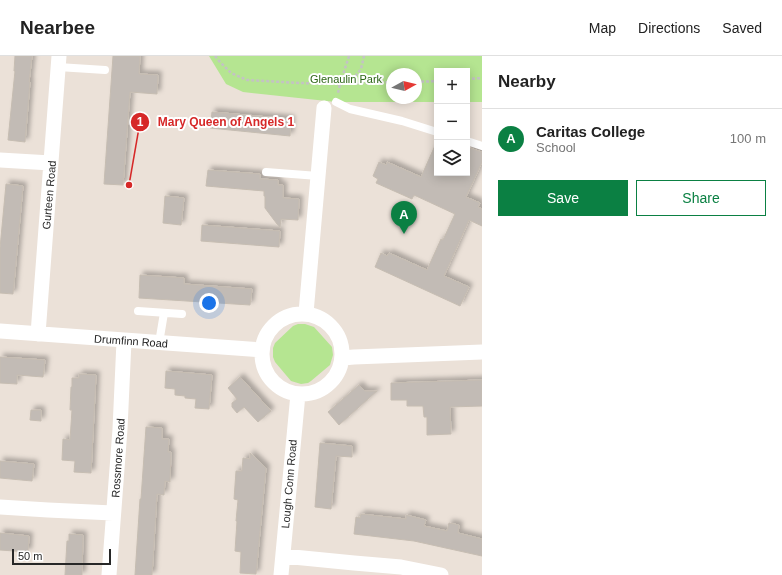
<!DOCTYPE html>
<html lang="en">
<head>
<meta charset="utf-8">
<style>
	:root { --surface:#fff; --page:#f6f6f6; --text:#222; --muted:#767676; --line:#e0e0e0; --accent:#0b8043 }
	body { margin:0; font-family:Helvetica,sans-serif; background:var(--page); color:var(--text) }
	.controls { position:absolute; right:12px; top:12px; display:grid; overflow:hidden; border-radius:0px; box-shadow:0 2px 10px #0003 }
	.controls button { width:36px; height:36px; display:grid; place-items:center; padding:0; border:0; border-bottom:1px solid var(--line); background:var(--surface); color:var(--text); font:20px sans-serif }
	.compass { position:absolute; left:386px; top:12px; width:36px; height:36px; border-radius:50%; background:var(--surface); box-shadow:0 2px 10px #0003; rotate:82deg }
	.scale { position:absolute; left:12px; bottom:10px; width:99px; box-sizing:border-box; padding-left:4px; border:2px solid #272727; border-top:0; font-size:11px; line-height:14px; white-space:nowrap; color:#272727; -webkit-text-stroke:3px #fff; paint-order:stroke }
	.you { position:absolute; left:209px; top:247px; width:14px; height:14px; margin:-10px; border:3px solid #fff; border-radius:50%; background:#1a73e8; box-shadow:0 0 0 6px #1a73e833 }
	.badge { display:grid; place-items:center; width:26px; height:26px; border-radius:50%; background:var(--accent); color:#fff; font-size:13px; font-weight:700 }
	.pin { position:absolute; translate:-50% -33px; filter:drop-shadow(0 1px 2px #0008) }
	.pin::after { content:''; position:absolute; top:21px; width:14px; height:12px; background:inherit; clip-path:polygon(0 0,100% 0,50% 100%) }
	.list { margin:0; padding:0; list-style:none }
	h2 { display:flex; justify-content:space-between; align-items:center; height:52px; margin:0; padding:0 16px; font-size:17px }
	h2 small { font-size:13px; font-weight:400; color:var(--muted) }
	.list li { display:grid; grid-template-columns:26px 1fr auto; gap:12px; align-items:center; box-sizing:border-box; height:60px; padding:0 16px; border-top:1px solid var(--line) }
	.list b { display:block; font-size:15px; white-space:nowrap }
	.list p { margin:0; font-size:13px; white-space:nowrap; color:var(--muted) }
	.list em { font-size:13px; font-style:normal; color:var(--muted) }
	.actions { display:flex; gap:8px; padding:12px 16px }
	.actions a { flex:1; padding:9px 0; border:1px solid var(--accent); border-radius:0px; text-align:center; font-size:14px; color:var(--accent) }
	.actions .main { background:var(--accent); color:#fff }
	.icon { flex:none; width:22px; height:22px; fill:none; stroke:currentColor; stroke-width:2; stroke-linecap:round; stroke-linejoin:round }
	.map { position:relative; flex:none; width:482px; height:519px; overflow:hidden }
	header { display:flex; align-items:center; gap:24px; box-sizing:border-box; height:56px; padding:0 20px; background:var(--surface); border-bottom:1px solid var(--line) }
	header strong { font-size:19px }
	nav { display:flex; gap:22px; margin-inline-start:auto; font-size:14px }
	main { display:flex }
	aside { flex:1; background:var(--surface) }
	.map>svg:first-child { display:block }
</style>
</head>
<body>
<header>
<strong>Nearbee</strong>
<nav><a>Map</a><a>Directions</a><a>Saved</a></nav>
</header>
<main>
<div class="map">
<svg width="482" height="519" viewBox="0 0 482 519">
	<defs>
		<filter id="shadow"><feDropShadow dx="3.5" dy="-3.5" stdDeviation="2" flood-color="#0004"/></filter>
	</defs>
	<rect width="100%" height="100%" fill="#ebe1d8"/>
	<path fill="#b5e591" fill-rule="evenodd" d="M209,0h273v46h-15v-31h-30v31h-101l-93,-10 -17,-8zM392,18h24v24h-24z
		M298,268h7l9,3 18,20 1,8 -3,10 -19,16 -3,2 -7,1 -10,-3 -16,-19 -2,-5v-9l2,-5 18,-17z"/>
	<path fill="#c2bbb5" stroke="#c6bdb2" filter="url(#shadow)" d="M15,0h17l-3,26h1l-5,60 -17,-2 7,-69h-1z
		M113,0h27l-1,18 19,1 -1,19 -27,-2 -7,93 -19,-1z
		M212,56l79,7 -1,17 -80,-8z
		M437,85v32h30v-26l15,5v10l-16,35 14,6 -2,4 4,2v17l-13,-6 -25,56 25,11 -9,19 -85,-39 6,-14 6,3 2,-3 38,17 14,-31 2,1 12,-26 -41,-19 -2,4 -36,-16 2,-4 -5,-3 6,-14 7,3 1,-3 34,15z
		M208,114l52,4v5l18,1v5h5v13l16,1 -1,21 -17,-1 -1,9 -15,-20v-12h-1v-5l-58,-5z
		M6,128l17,2 -10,108 -13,-1v-45z
		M165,140l19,2 -3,27 -18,-2z
		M202,169l78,6 -1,16 -78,-6z
		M140,219l44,3v6l68,5 -2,16 -111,-7z
		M0,301l45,3 -2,17 -26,-2v9l-17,-1z
		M166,315l46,4 -3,34 -14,-1 1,-9 -11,-1v-2l-10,-1v-6l-10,-1z
		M79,318l17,1 -5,98 -17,-1 1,-11 -13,-1 1,-21 7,1 2,-30h-2l1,-23h1v-9h7z
		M240,321l31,34 -13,11 -14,-15 -7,6 -5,-6v-4l5,-4 -9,-11z
		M482,324v26l-32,1 1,27 -24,1v-18h-3l-1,-11h-16v-6h-16v-17z
		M359,329l6,6h12l-38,34 -11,-13z
		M31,354h10v11l-11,-1z
		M146,371l16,1v11h7l-1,13h3l-1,30 -5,-1 -1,14 -7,-1 -5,81h-17l5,-76h1z
		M320,387l32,3v11l-16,-1 -5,53 -16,-2z
		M250,397l16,15 -10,106 -16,-1 1,-21 -6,-1 2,-30h-1l2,-21 -4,-1 2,-28h6l1,-13 7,1z
		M0,405l34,3 -2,17 -32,-3z
		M361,458l45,5v-4l20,5 -2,6 23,5 2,-8 10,2 -1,8 24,6v17l-68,-15 -60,-7 2,-17 4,1z
		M0,477l29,3 -1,16 -28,-2z
		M69,478l14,1 -1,40h-17l2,-34h2z"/>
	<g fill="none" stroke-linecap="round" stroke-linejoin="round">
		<path stroke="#c3c3c3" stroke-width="2.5" stroke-dasharray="3 2" stroke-linecap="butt" d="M215,0l4,5 12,12 16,7 53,3 40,1 -2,9
			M349,0l-9,28 52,-2
			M467,23l15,-1
			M416,26l21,-1
			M349,28l12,-15 3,-13"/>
		<path stroke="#fff" stroke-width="8" d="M58,11l47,3
			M336,46l14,7 52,12 35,11
			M467,85l15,5
			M266,116l52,4
			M138,255l44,3
			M159,287l5,-30"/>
		<path stroke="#fff" stroke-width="15" d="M0,104l51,3
			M306,257l18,-205
			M262 298a40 40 0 1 1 80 0a40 40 0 1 1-80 0Z
			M0,275l262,19
			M38,278l21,-278
			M343,302l11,-1 128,-5
			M0,451l48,3 65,3
			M283,500l71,7 47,4 40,8
			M109,519l11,-146 4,-88
			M281,519l17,-181"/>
	</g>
	<g text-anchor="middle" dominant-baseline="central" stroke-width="4" stroke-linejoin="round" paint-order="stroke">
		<g font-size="11" fill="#2d6616" stroke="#fff">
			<text x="346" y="23">Glenaulin Park</text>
		</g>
		<g font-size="11" fill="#272727" stroke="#fff">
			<text transform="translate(49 139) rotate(-85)">Gurteen Road</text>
			<text transform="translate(131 285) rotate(4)">Drumfinn Road</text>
			<text transform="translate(118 402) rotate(-86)">Rossmore Road</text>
			<text transform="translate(289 428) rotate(-85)">Lough Conn Road</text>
		</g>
	</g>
	<path fill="none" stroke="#d62828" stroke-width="1.5" d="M129 129L140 66"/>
	<g fill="#d62828" stroke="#fff" stroke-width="1.5">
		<circle cx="129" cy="129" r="4"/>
		<circle cx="140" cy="66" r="10"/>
	</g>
	<g font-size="12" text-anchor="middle" font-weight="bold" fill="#fff">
		<text x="140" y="70">1</text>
	</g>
	<g font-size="12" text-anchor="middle" font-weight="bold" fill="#d62828" stroke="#fff" stroke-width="4" stroke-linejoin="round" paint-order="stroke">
		<text x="226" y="70">Mary Queen of Angels 1</text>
	</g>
</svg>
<div class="controls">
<button>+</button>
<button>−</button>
<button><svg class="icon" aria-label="layers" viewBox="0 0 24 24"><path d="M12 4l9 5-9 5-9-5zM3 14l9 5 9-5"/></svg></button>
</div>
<svg class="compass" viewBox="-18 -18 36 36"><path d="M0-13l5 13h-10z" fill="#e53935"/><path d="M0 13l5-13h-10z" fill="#767676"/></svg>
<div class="scale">50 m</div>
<div class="you"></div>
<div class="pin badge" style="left:404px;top:178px">A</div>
</div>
<aside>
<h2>Nearby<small></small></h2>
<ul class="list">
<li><span class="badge">A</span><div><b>Caritas College</b><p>School</p></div><em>100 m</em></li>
</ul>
<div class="actions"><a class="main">Save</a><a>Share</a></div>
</aside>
</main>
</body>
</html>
